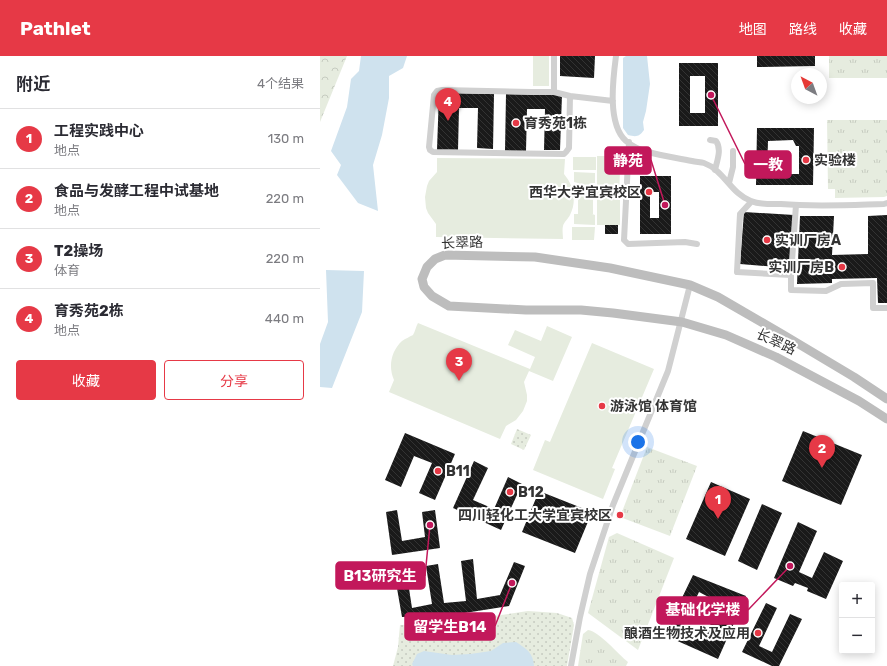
<!DOCTYPE html>
<html lang="zh">
<head>
<meta charset="utf-8">
<style>
	:root { --surface:#fff; --page:#f2f2f3; --text:#2b2b33; --muted:#7c7c81; --line:#e1e1e2; --accent:#e63946 }
	body { margin:0; font-family:Rubik,"Noto Sans SC",sans-serif; background:var(--page); color:var(--text) }
	.controls { position:absolute; right:12px; bottom:12px; display:grid; overflow:hidden; border-radius:4px; box-shadow:0 2px 10px #0003 }
	.controls button { width:36px; height:36px; display:grid; place-items:center; padding:0; border:0; border-bottom:1px solid var(--line); background:var(--surface); color:var(--text); font:20px sans-serif }
	.compass { position:absolute; left:471px; top:12px; width:36px; height:36px; border-radius:50%; background:var(--surface); box-shadow:0 2px 10px #0003; rotate:319deg }
	.you { position:absolute; left:318px; top:386px; width:14px; height:14px; margin:-10px; border:3px solid #fff; border-radius:50%; background:#1a73e8; box-shadow:0 0 0 6px #1a73e833 }
	.badge { display:grid; place-items:center; width:26px; height:26px; border-radius:50%; background:var(--accent); color:#fff; font-size:13px; font-weight:700 }
	.pin { position:absolute; translate:-50% -33px; filter:drop-shadow(0 1px 2px #0008) }
	.pin::after { content:''; position:absolute; top:21px; width:14px; height:12px; background:inherit; clip-path:polygon(0 0,100% 0,50% 100%) }
	.list { margin:0; padding:0; list-style:none }
	h2 { display:flex; justify-content:space-between; align-items:center; height:52px; margin:0; padding:0 16px; font-size:17px }
	h2 small { font-size:13px; font-weight:400; color:var(--muted) }
	.list li { display:grid; grid-template-columns:26px 1fr auto; gap:12px; align-items:center; box-sizing:border-box; height:60px; padding:0 16px; border-top:1px solid var(--line) }
	.list b { display:block; font-size:15px; white-space:nowrap }
	.list p { margin:0; font-size:13px; white-space:nowrap; color:var(--muted) }
	.list em { font-size:13px; font-style:normal; color:var(--muted) }
	.actions { display:flex; gap:8px; padding:12px 16px }
	.actions a { flex:1; padding:9px 0; border:1px solid var(--accent); border-radius:4px; text-align:center; font-size:14px; color:var(--accent) }
	.actions .main { background:var(--accent); color:#fff }
	.map { position:relative; flex:none; width:567px; height:610px; overflow:hidden }
	header { display:flex; align-items:center; gap:24px; box-sizing:border-box; height:56px; padding:0 20px; background:var(--accent); color:#fff }
	header strong { font-size:19px }
	nav { display:flex; gap:22px; margin-inline-start:auto; font-size:14px }
	main { display:flex }
	aside { flex:1; background:var(--surface) }
	.map>svg:first-child { display:block }
</style>
</head>
<body>
<header>
<strong>Pathlet</strong>
<nav><a>地图</a><a>路线</a><a>收藏</a></nav>
</header>
<main>
<aside>
<h2>附近<small>4个结果</small></h2>
<ul class="list">
<li><span class="badge">1</span><div><b>工程实践中心</b><p>地点</p></div><em>130 m</em></li>
<li><span class="badge">2</span><div><b>食品与发酵工程中试基地</b><p>地点</p></div><em>220 m</em></li>
<li><span class="badge">3</span><div><b>T2操场</b><p>体育</p></div><em>220 m</em></li>
<li><span class="badge">4</span><div><b>育秀苑2栋</b><p>地点</p></div><em>440 m</em></li>
</ul>
<div class="actions"><a class="main">收藏</a><a>分享</a></div>
</aside>
<div class="map">
<svg width="567" height="610" viewBox="0 0 567 610">
	<defs>
		<pattern id="grass-tufts" width="24" height="20" patternUnits="userSpaceOnUse"><rect width="24" height="20" fill="#e6ecdf"/><path d="M3 7l-1-3M5 7V3M7 7l1-3M15 17l-1-3M17 17v-4M19 17l1-3" fill="none" stroke="#c6cbc0"/></pattern>
		<pattern id="forest-crowns" width="20" height="18" patternUnits="userSpaceOnUse"><rect width="20" height="18" fill="#e6ecdf"/><path d="M2 6a3 3 0 1 1 6 0M12 15a3 3 0 1 1 6 0" fill="none" stroke="#c6cbc0"/></pattern>
		<pattern id="park-dots" width="8" height="8" patternUnits="userSpaceOnUse"><rect width="8" height="8" fill="#e6ecdf"/><path d="M2 2h.1M6 6h.1" fill="none" stroke="#c6cbc0" stroke-width="1.8" stroke-linecap="round"/></pattern>
		<pattern id="building-back-hatch" width="6" height="6" patternUnits="userSpaceOnUse"><rect width="6" height="6" fill="#1a1a1a"/><path d="M-1 5l2 2M0 0l6 6M5-1l2 2" fill="none" stroke="#333"/></pattern>
	</defs>
	<rect width="100%" height="100%" fill="#fff"/>
	<path fill="url(#grass-tufts)" d="M509,0h58v22h-58z
		M507,64h60v76l-3,1 -49,1v-9h-7z
		M327,391l50,19 -27,70 -50,-19z
		M297,477l57,25 -36,92 -50,-37 21,-76z
		M268,574c12,2 30,24 40,32l-2,4h-48l5,-32z"/>
	<path fill="url(#forest-crowns)" d="M0,0h27l-27,66z"/>
	<path fill="url(#park-dots)" d="M197,373l14,6 -7,15 -13,-6z
		M208,555l29,2 15,5 2,7 -7,41h-174l5,-19 2,-22 41,-1z"/>
	<path fill="#e6ecdf" d="M213,0h16v30h-16z
		M277,100h23v14h-23z
		M253,101h23v13h-23z
		M117,102l128,1 -1,15c10,12 13,27 6,41 -2,4 -6,7 -7,11 -1,4 0,9 0,13l-127,-2v-13l-8,-11 -2,-5 -1,-11 2,-11 2,-5 8,-9z
		M277,114h23l-1,27h-22z
		M254,116l21,1v10h-2v31h-1l3,1v10l-21,-1v-10h4v-31l-4,-1z
		M277,142h23v27h-23z
		M252,171h23l-1,13h-22z
		M98,267l112,46 5,-12 -27,-12 7,-15 26,11 6,-15 25,11 -19,44 -24,-10 -5,11 3,13v6l-4,10 -7,9 -10,6 -6,13 -111,-47 5,-12c-6,-13 -3,-29 8,-39 3,-2 9,-5 11,-6 2,-3 3,-9 5,-12z
		M272,287l62,26 -42,99 3,1 -12,30 -70,-29 12,-30 5,2z"/>
	<path fill="#cfe2ee" d="M41,0h46l-4,12 -14,8v22l-7,37 -9,30 5,46 -20,-8 -21,-28 4,-10 -10,-14 16,-44 4,-28 8,-8z
		M306,0h21l3,28 -4,27 -3,11 1,8c-5,7 -8,7 -16,5l-5,-7v-70z
		M6,214l38,1 -2,41 -30,76 -12,-1v-43l8,-22z
		M196,586c11,7 17,11 18,24h-121l-1,-2 5,-10 7,-3 28,4 18,-1 21,-3 12,-8z"/>
	<path fill="url(#building-back-hatch)" fill-rule="evenodd" d="M240,0h35l-1,22 -34,-2z
		M437,0h58v10l-58,1z
		M359,7h39v63h-39zM370,20h15v37h-15z
		M119,37l55,1 -1,55 -16,-1 1,-40h-19l-1,42h-21z
		M186,38l56,1 -2,55h-16l1,-41h-18l-1,42h-21z
		M437,72h57l-1,57h-57zM473,84l3,6h3v28h-32l1,-33z
		M320,120h31v58h-31zM330,136h9v26h-9z
		M424,156l50,3 -4,53 -50,-4z
		M567,159v88h-9l-1,-25 -45,1v4l-35,1 3,-68h34l-2,39 36,-1v-38z
		M285,169h13v9h-13z
		M483,375l59,24 -21,50 -59,-24z
		M85,377l50,21 -20,46 -16,-7 13,-30 -18,-7 -13,31 -16,-7z
		M154,405l14,7 -15,32 21,9 14,-32 14,7 -21,46 -48,-22z
		M391,426l39,17 -25,57 -39,-17z
		M219,435l53,21 -17,41 -53,-21z
		M442,448l20,9 -25,57 -19,-9z
		M77,454l5,31 23,-4 -3,-25 13,-2 5,38 -48,7 -6,-43z
		M478,466l19,9 -18,41 13,6 12,-26 19,9 -17,38 -19,-8 1,-3 -13,-5 -2,3 -19,-8z
		M153,503l4,40 23,-4 14,-33 11,4 -16,40 -57,9 -50,2 -8,-46 12,-2 6,39 20,-4 -6,-38 12,-2 6,39 22,-2 -5,-40z
		M373,519l53,21 -28,63 -54,-24zM379,536l21,11 -16,36 -22,-11z
		M446,547l11,5 -18,38 13,6 18,-38 12,5 -23,47h-7l-30,-14z"/>
	<g fill="none" stroke-linecap="round" stroke-linejoin="round">
		<path stroke="#d0d0d0" stroke-width="6" d="M234,0v36h-22l-90,-2 -5,1 -3,4 -5,52 1,3 3,2 131,2 2,-2 3,-4 1,-52
			M296,0c-3,23 -9,68 10,85 6,5 14,9 22,11 14,4 30,6 44,9 4,1 9,1 12,2 20,7 27,31 47,38 9,4 20,3 30,3 34,3 69,1 103,0l3,-1
			M234,36l16,4 43,5
			M390,84l6,1c6,8 1,20 -1,29
			M309,86l-5,98 4,4 57,-2 12,2
			M409,127l4,-16v-16
			M431,146l-11,12 -3,58 54,3v15l35,1 15,-7 32,-1v25h14
			M471,219l5,-70
			M251,610l9,-49 10,-43 23,-69 55,-134 22,-86"/>
		<path stroke="#bdbdbd" stroke-width="9" d="M567,343l-33,-22 -72,-43 -64,-37 -28,-12 -80,-17 -75,-11 -90,-2 -10,4 -8,8 -5,12 2,8 8,9 17,10 77,4h55l32,3 69,9 44,13 50,22 83,44 28,18"/>
	</g>
	<g fill="#e63946" stroke="#fff" stroke-width="1.5">
		<circle cx="196" cy="67" r="4"/>
		<circle cx="486" cy="104" r="4"/>
		<circle cx="329" cy="136" r="4"/>
		<circle cx="447" cy="184" r="4"/>
		<circle cx="522" cy="211" r="4"/>
		<circle cx="282" cy="350" r="4"/>
		<circle cx="118" cy="415" r="4"/>
		<circle cx="190" cy="436" r="4"/>
		<circle cx="300" cy="459" r="4"/>
		<circle cx="438" cy="577" r="4"/>
	</g>
	<g text-anchor="middle" dominant-baseline="central" stroke-width="4" stroke-linejoin="round" paint-order="stroke">
		<g font-size="14" font-weight="bold" fill="#333" stroke="#fff" text-anchor="start">
			<text x="204" y="67">育秀苑1栋</text>
			<text x="494" y="104">实验楼</text>
			<text x="321" y="136" text-anchor="end">西华大学宜宾校区</text>
			<text x="455" y="184">实训厂房A</text>
			<text x="514" y="211" text-anchor="end">实训厂房B</text>
			<text x="290" y="350">游泳馆 体育馆</text>
			<text x="126" y="415">B11</text>
			<text x="198" y="436">B12</text>
			<text x="292" y="459" text-anchor="end">四川轻化工大学宜宾校区</text>
			<text x="430" y="577" text-anchor="end">酿酒生物技术及应用</text>
		</g>
		<g font-size="14" fill="#333" stroke="#fff">
			<text transform="translate(142 187) rotate(-2)">长翠路</text>
			<text transform="translate(456 286) rotate(25)">长翠路</text>
		</g>
	</g>
	<path fill="none" stroke="#c2185b" stroke-width="1.5" d="M345 149L331 104M391 39L425 108M110 469L105 520M470 510L428 554M192 527L175 570"/>
	<g fill="#c2185b" stroke="#fff" stroke-width="1.5">
		<circle cx="345" cy="149" r="4"/>
		<circle cx="391" cy="39" r="4"/>
		<circle cx="110" cy="469" r="4"/>
		<circle cx="470" cy="510" r="4"/>
		<circle cx="192" cy="527" r="4"/>
	</g>
	<g fill="#c2185b" stroke="#c2185b" stroke-width="1.5">
		<rect x="285" y="91" width="46" height="27" rx="4"/>
		<rect x="425" y="95" width="46" height="27" rx="4"/>
		<rect x="16" y="506" width="89" height="27" rx="4"/>
		<rect x="337" y="541" width="91" height="27" rx="4"/>
		<rect x="85" y="557" width="90" height="27" rx="4"/>
	</g>
	<g font-size="15" text-anchor="middle" font-weight="bold" fill="#fff">
		<text x="308" y="110">静苑</text>
		<text x="448" y="114">一教</text>
		<text x="60" y="525">B13研究生</text>
		<text x="383" y="559">基础化学楼</text>
		<text x="130" y="576">留学生B14</text>
	</g>
</svg>
<div class="controls">
<button>+</button>
<button>−</button>
</div>
<svg class="compass" viewBox="-18 -18 36 36"><path d="M0-13l5 13h-10z" fill="#e53935"/><path d="M0 13l5-13h-10z" fill="#7c7c81"/></svg>
<div class="you"></div>
<div class="pin badge" style="left:398px;top:463px">1</div>
<div class="pin badge" style="left:502px;top:412px">2</div>
<div class="pin badge" style="left:139px;top:325px">3</div>
<div class="pin badge" style="left:128px;top:65px">4</div>
</div>
</main>
</body>
</html>
